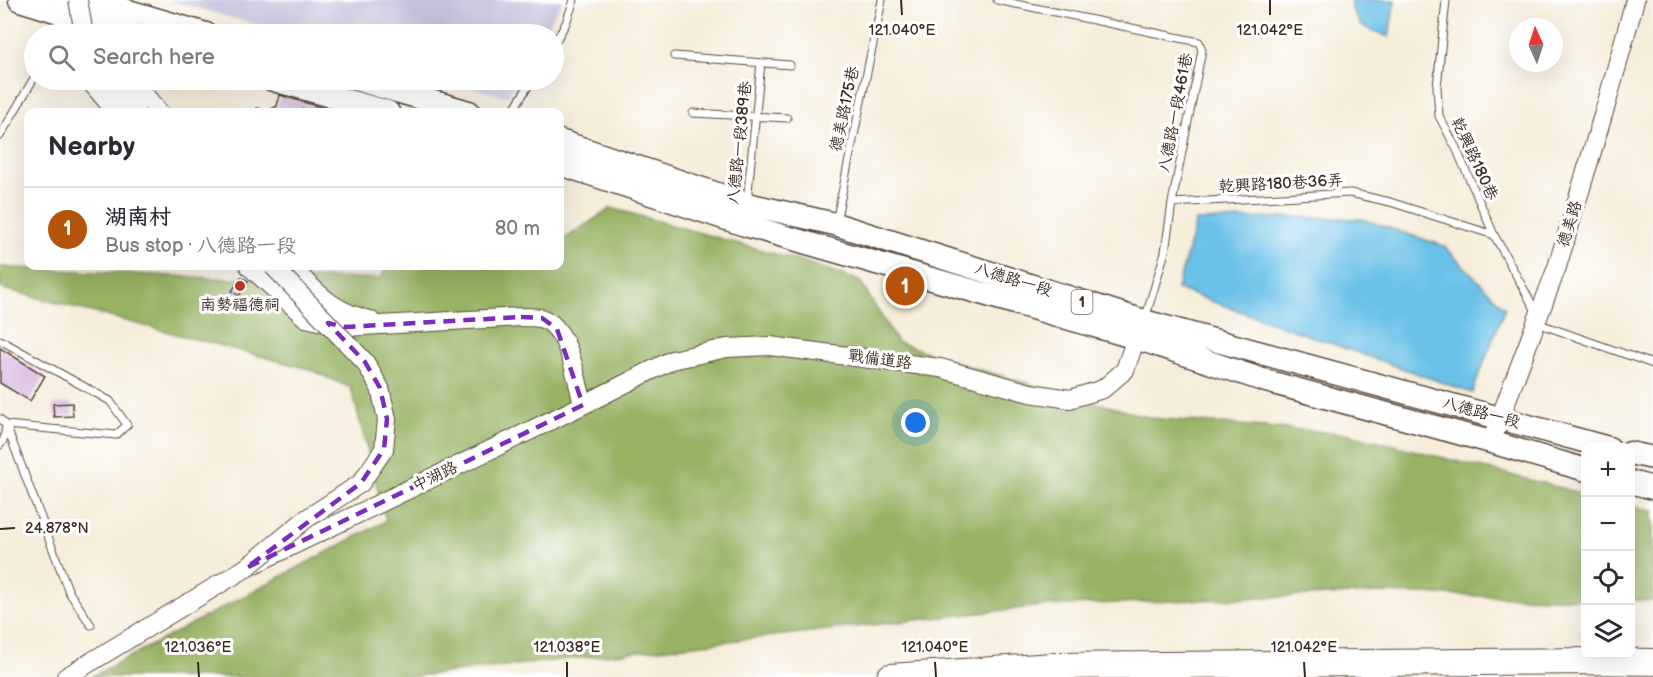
<!DOCTYPE html>
<html lang="en">
<head>
<meta charset="utf-8">
<style>
	:root { --surface:#fff; --page:#f7f7f7; --text:#2b2b33; --muted:#7c7c81; --line:#e1e1e2; --accent:#b45309 }
	body { margin:0; font-family:"Balsamiq Sans","LXGW WenKai TC",sans-serif; background:var(--page); color:var(--text) }
	.controls { position:absolute; right:18px; bottom:18px; display:grid; overflow:hidden; border-radius:12px; box-shadow:0 6px 24px #0002 }
	.controls button { width:54px; height:54px; display:grid; place-items:center; padding:0; border:0; border-bottom:2px solid var(--line); background:var(--surface); color:var(--text); font:30px sans-serif }
	.compass { position:absolute; left:1509px; top:18px; width:54px; height:54px; border-radius:50%; background:var(--surface); box-shadow:0 6px 24px #0002; rotate:357deg }
	.you { position:absolute; left:916px; top:423px; width:21px; height:21px; margin:-15px; border:4px solid #fff; border-radius:50%; background:#1a73e8; box-shadow:0 0 0 9px #1a73e833 }
	.badge { display:grid; place-items:center; width:39px; height:39px; border-radius:50%; background:var(--accent); color:#fff; font-size:20px; font-weight:700 }
	.pin { position:absolute; translate:-50% -50%; border:3px solid #fff; box-shadow:0 2px 6px #0006 }
	.list { margin:0; padding:0; list-style:none }
	h2 { display:flex; justify-content:space-between; align-items:center; height:78px; margin:0; padding:0 24px; font-size:26px }
	h2 small { font-size:20px; font-weight:400; color:var(--muted) }
	.list li { display:grid; grid-template-columns:39px 1fr auto; gap:18px; align-items:center; box-sizing:border-box; height:84px; padding:0 24px; border-top:2px solid var(--line) }
	.list b { display:block; font-size:22px; white-space:nowrap }
	.list p { margin:0; font-size:20px; white-space:nowrap; color:var(--muted) }
	.list em { font-size:20px; font-style:normal; color:var(--muted) }
	.icon { flex:none; width:33px; height:33px; fill:none; stroke:currentColor; stroke-width:2; stroke-linecap:round; stroke-linejoin:round }
	.map { position:relative; flex:none; width:1653px; height:677px; overflow:hidden }
	.search { position:absolute; background:var(--surface); box-shadow:0 6px 24px #0002; left:24px; top:24px; width:540px; height:66px; display:flex; align-items:center; gap:15px; box-sizing:border-box; padding:0 21px; border-radius:33px; color:var(--muted); font-size:22px }
	.panel { position:absolute; background:var(--surface); box-shadow:0 6px 24px #0002; left:24px; top:108px; width:540px; height:162px; border-radius:12px }
	.map>svg:first-child { display:block }
</style>
</head>
<body>
<div class="map">
<svg width="1653" height="677" viewBox="0 0 1653 677">
	<rect width="100%" height="100%" fill="#fff"/>
	<filter id="ink" filterUnits="userSpaceOnUse"><feTurbulence type="fractalNoise" baseFrequency=".0167" numOctaves="2"/><feDisplacementMap in="SourceGraphic" scale="12" xChannelSelector="R" yChannelSelector="G"/><feConvolveMatrix kernelMatrix="1 2 1 2 8 2 1 2 1" color-interpolation-filters="sRGB"/></filter>
	<filter id="wash" filterUnits="userSpaceOnUse"><feTurbulence type="fractalNoise" baseFrequency=".008" numOctaves="4" result="noise"/><feDisplacementMap in="SourceGraphic" scale="24" xChannelSelector="R" yChannelSelector="G"/><feGaussianBlur stdDeviation="1.35" result="paint"/><feColorMatrix in="noise" values="0 0 0 0 0 0 0 0 0 0 0 0 0 0 0 0 0 1.4 0 .05"/><feComposite in="paint" operator="in"/></filter>
	<g filter="url(#wash)">
		<rect width="100%" height="100%" fill="#f6edda"/>
		<path fill="#c4c0db" d="M168,0h395l-20,34h-254z
			M446,80h71l-10,17z"/>
		<path fill="#96b264" stroke="#686e41" stroke-width="1.5" d="M611,208l200,56 49,17 37,61 73,25 181,51 199,16 235,60v105l-203,-6 -340,13 -633,71h-318l295,-156 -35,-133 -42,-19 -309,-81v-21l229,12 152,-1 6,-12h173v-24z
			M1630,506l23,5v90l-22,-1z"/>
		<path fill="#6bc1e8" stroke="#537683" stroke-width="1.5" d="M1350,0h45l-6,37 -28,-11 -9,-17z
			M1291,217l71,2 82,27 61,62 -33,85 -295,-104 19,-68z"/>
		<g id="blocks">
			<path fill="#d5b8df" d="M280,95l56,17h-24l-10,-3v3h-46l1,-4 11,3 9,-5z
				M241,277l7,4 -9,15 -7,-5z
				M0,348l45,28 -15,25 -30,-18z
				M72,403l1,13 -19,1 -1,-13z"/>
		</g>
	</g>
	<g filter="url(#ink)">
		<use href="#blocks" fill-opacity="0" stroke="#57473a" stroke-width="1.5"/>
		<g fill="none" stroke-linecap="round" stroke-linejoin="round">
			<defs>
				<path id="service" d="M997,0l202,42 3,8 -30,153 -7,49 -20,67
					M1446,0l-9,87 2,29 17,32 38,87 43,78
					M554,44l12,-21 8,-23
					M674,56l116,9
					M512,112l20,-32
					M693,113l94,5
					M0,136l34,-58
					M747,201l14,-138
					M1172,203l178,-10 40,9 104,33
					M836,222l46,-222
					M1537,323l116,41
					M0,340l110,61 17,24 -11,10 -110,-10 63,167 22,33
					M0,419l6,6 -2,14 -4,6"/>
				<path id="tertiary" d="M62,0l4,34
					M89,80l27,32
					M109,80l27,32
					M132,80l27,32
					M249,266l57,52 39,9 176,-10c6,0 13,0 19,1 29,7 37,63 43,87
					M290,266c27,26 42,46 80,54
					M1491,442l66,-175 50,-165 28,-102
					M66,677l180,-109 337,-163 89,-45 55,-12 43,-2 170,22 90,25 40,6 33,-10 22,-19 11,-32 5,-10"/>
				<path id="primary" d="M20,0l110,34
					M91,0l115,34
					M273,80l115,32
					M358,80l111,32
					M560,141l187,63 88,20 309,97 465,127
					M560,164l185,61 391,113 130,43 225,61 95,28
					M1630,453l23,5
					M1630,482l23,6"/>
				<path id="motorway" d="M890,677l163,-11 540,-5 60,1"/>
			</defs>
			<use href="#service" stroke="#57473a" stroke-width="9"/>
			<use href="#tertiary" stroke="#57473a" stroke-width="20"/>
			<use href="#primary" stroke="#57473a" stroke-width="25"/>
			<use href="#motorway" stroke="#57473a" stroke-width="28"/>
			<use href="#service" stroke="#fff" stroke-width="7"/>
			<use href="#tertiary" stroke="#fff" stroke-width="18"/>
			<use href="#primary" stroke="#fff" stroke-width="22"/>
			<use href="#motorway" stroke="#fff" stroke-width="26"/>
			<defs>
				<path id="tertiary-bridge" d="M78,0l6,34
					M246,568l60,-49 55,-36 23,-34 3,-30 -7,-31 -15,-26 -92,-96"/>
			</defs>
			<use href="#tertiary-bridge" stroke="#57473a" stroke-width="20" stroke-linecap="butt"/>
			<use href="#tertiary-bridge" stroke="#fff" stroke-width="18"/>
		</g>
	</g>
	<path fill="none" stroke="#7b2cbf" stroke-width="4.5" stroke-dasharray="12 8" stroke-linejoin="round" d="M521,317l21,1 15,11 26,76 -337,163 115,-85 23,-34 3,-30 -7,-31 -15,-26 -37,-39 17,4z"/>
	<path fill="none" stroke="#3b2a1e" stroke-width="2" d="M901,0l1,15M1270,0v15M0,529l15,-1M198,662l1,15M567,662v15M935,662l1,15M1304,662l1,15"/>
	<circle fill="#c8321e" stroke="#fff" stroke-width="2" cx="240" cy="286" r="6"/>
	<g text-anchor="middle" dominant-baseline="central" stroke-width="6" stroke-linejoin="round" paint-order="stroke">
		<rect fill="#fff" stroke="#766a62" stroke-width="1.5" x="1071.5" y="290" width="21" height="24" rx="4.5"/>
		<g font-size="15" font-weight="bold" fill="#3b2a1e">
			<text x="1082" y="302">1</text>
		</g>
		<g font-size="16" fill="#3b2a1e" stroke="#fff">
			<text transform="translate(845 109) rotate(-78)">德美路175巷</text>
			<text transform="translate(1176 113) rotate(-79)">八德路一段461巷</text>
			<text transform="translate(740 143) rotate(-84)">八德路一段389巷</text>
			<text transform="translate(1474 159) rotate(65)">乾興路180巷</text>
			<text transform="translate(1281 184) rotate(-3)">乾興路180巷36弄</text>
			<text transform="translate(1570 224) rotate(-73)">德美路</text>
			<text transform="translate(1013 280) rotate(17)">八德路一段</text>
			<text transform="translate(880 360) rotate(7)">戰備道路</text>
			<text transform="translate(1481 413) rotate(15)">八德路一段</text>
			<text transform="translate(435 477) rotate(-26)">中湖路</text>
		</g>
		<g font-size="16" fill="#3b2a1e" stroke="#fff">
			<text x="240" y="305">南勢福德祠</text>
		</g>
	</g>
	<g font-size="15" text-anchor="middle" fill="#3b2a1e" stroke="#fff" stroke-width="6" stroke-linejoin="round" paint-order="stroke">
		<text x="902" y="35">121.040°E</text>
		<text x="1270" y="35">121.042°E</text>
		<text x="57" y="533">24.878°N</text>
		<text x="198" y="652">121.036°E</text>
		<text x="567" y="652">121.038°E</text>
		<text x="935" y="652">121.040°E</text>
		<text x="1304" y="652">121.042°E</text>
	</g>
</svg>
<div class="controls">
<button>+</button>
<button>−</button>
<button><svg class="icon" aria-label="locate" viewBox="0 0 24 24"><circle cx="12" cy="12" r="6"/><path d="M12 2v4M12 18v4M2 12h4M18 12h4"/></svg></button>
<button><svg class="icon" aria-label="layers" viewBox="0 0 24 24"><path d="M12 4l9 5-9 5-9-5zM3 14l9 5 9-5"/></svg></button>
</div>
<svg class="compass" viewBox="-18 -18 36 36"><path d="M0-13l5 13h-10z" fill="#e53935"/><path d="M0 13l5-13h-10z" fill="#7c7c81"/></svg>
<div class="you"></div>
<div class="pin badge" style="left:905px;top:286px">1</div>
<div class="search"><svg class="icon" aria-label="search" viewBox="0 0 24 24"><circle cx="10" cy="10" r="6"/><path d="M15 15l6 6"/></svg>Search here</div>
<section class="panel">
<h2>Nearby<small></small></h2>
<ul class="list">
<li><span class="badge">1</span><div><b>湖南村</b><p>Bus stop · 八德路一段</p></div><em>80 m</em></li>
</ul>
</section>
</div>
</body>
</html>
